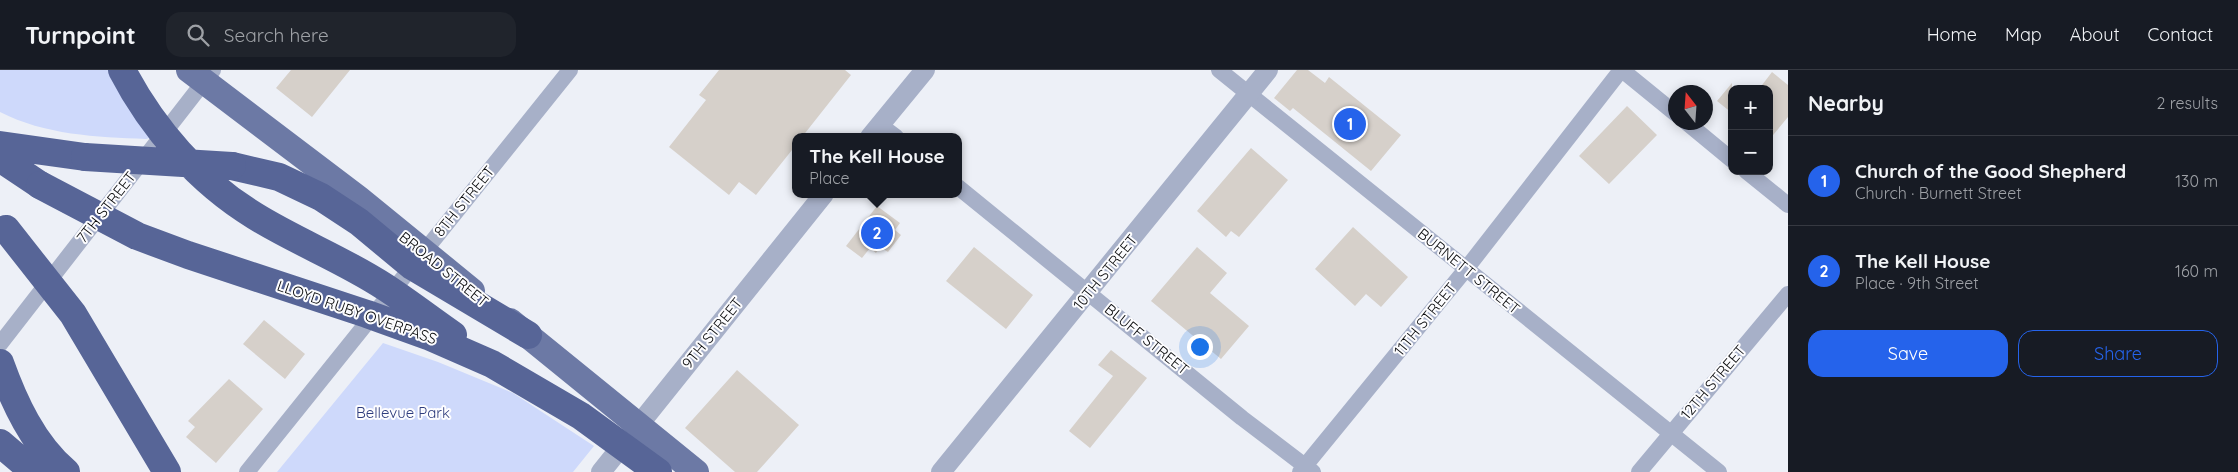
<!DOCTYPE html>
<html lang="en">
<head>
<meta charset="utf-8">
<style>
	:root { --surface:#171b24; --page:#20242c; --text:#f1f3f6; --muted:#9ea1a6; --line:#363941; --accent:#2563eb }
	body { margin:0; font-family:Quicksand,sans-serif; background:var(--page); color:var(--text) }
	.controls { position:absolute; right:15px; top:15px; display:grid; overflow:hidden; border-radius:10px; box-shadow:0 2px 12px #0003 }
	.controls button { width:45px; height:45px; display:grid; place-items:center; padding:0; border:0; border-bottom:1px solid var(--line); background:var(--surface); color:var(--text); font:25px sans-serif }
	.compass { position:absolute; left:1668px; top:15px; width:45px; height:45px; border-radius:50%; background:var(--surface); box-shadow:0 2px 12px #0003; rotate:343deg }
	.you { position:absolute; left:1199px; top:276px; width:18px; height:18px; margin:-12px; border:4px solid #fff; border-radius:50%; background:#1a73e8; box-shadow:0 0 0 8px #1a73e833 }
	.badge { display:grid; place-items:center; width:32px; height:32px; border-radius:50%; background:var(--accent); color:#fff; font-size:16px; font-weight:700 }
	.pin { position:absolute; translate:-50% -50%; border:2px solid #fff; box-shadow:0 1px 5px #0006 }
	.popup { position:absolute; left:792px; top:63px; width:170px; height:65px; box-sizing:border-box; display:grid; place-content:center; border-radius:10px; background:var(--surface); filter:drop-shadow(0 1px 4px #0005); font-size:16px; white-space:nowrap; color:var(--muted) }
	.popup b { font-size:19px; color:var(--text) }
	.popup::after { content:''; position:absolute; left:50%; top:100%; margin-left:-10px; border:10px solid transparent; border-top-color:var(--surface) }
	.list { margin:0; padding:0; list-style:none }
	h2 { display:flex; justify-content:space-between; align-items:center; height:65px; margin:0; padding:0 20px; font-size:21px }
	h2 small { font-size:16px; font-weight:400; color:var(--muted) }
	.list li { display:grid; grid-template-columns:32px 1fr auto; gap:15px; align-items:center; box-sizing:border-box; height:90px; padding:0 20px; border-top:1px solid var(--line) }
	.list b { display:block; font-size:19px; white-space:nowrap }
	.list p { margin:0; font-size:16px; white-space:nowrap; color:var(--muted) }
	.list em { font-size:16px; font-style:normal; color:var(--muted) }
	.actions { display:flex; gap:10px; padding:15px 20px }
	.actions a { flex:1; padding:11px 0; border:1px solid var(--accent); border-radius:15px; text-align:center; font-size:18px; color:var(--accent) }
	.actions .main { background:var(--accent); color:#fff }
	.icon { flex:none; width:28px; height:28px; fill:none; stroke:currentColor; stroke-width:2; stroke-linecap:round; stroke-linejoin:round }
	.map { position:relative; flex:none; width:1788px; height:402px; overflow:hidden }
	header { display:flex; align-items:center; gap:30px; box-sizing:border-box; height:70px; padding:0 25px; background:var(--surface); border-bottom:1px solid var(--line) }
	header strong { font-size:24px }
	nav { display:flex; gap:28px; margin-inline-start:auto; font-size:18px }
	.search { width:350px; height:45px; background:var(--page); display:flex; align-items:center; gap:12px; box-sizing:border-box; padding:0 18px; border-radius:15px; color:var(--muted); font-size:19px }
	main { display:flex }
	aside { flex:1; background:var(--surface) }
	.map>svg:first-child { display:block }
</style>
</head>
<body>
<header>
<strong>Turnpoint</strong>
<div class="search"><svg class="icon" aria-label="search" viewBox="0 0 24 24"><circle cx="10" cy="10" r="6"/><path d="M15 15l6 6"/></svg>Search here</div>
<nav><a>Home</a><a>Map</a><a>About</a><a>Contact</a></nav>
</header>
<main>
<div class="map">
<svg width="1788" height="402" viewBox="0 0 1788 402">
	<rect width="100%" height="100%" fill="#edf0f7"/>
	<path fill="#ced9fb" d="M0,0h116l38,67 -8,2c-50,-2 -101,-4 -146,-27z
		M383,273l55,19 75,31 81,53 -21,26h-296z"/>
	<path fill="#d6d0ca" d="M291,0h59l-38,47 -36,-29z
		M719,0h126l6,5 -49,62h-6v8l-40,50 -17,-13 -10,13 -60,-48 37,-47 -7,-5z
		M1297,0h11l17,13 4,-6 72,58 -30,36 -78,-63 -3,3 -16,-13z
		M1772,2l16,13v32l-19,23v-51h-10z
		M1732,13v30l-15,-12z
		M1627,36l30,29 -48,49 -30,-28z
		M1251,78l37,32 -49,57 -8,-6 -5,6 -29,-26z
		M877,136l23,17 -5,7 6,5 -13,17 -8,-5 -4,6 -6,-5 -8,10 -16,-12z
		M1353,157l55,50 -27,30 -15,-13 -11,12 -40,-37z
		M974,177l59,48 -27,34 -60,-48z
		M1197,177l30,26 -17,20 39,33 -28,33 -70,-58z
		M264,250l41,34 -20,25 -42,-35z
		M1111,280l36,28 -57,70 -21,-17 44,-55 -15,-11z
		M737,300l62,55 -42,47h-22l-50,-44z
		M229,309l34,30 -47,54 -30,-26 9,-10 -7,-6z"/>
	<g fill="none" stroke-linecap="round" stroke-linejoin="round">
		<path stroke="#a7b0c8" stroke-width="16" d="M1219,0l500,402
			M1622,0l54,44
			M1686,52l46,38
			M880,55l16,12
			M1746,101l42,34
			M958,117l284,231 71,54
			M0,274l213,-274
			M247,402l323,-402
			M1300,402l166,-203 155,-199
			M1639,402l149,-178"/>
		<path stroke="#a7b0c8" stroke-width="20" d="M870,67l55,-67
			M601,402l223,-278
			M941,402l327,-402"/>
		<path stroke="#6c79a5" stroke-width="26" d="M189,0l169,128 114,93
			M510,251l186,151"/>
		<path stroke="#576597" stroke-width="28" d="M0,75l85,12
			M0,88l40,27
			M232,96l47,11 42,20 38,25 53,44 116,69
			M0,293c14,39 33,81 66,109
			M0,373l34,29"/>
		<path stroke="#576597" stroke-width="28" d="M122,0c30,58 77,112 133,146 42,26 89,44 130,71 23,15 45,32 68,48
			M85,87l147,9
			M40,115l97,51 51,19 179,59 61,22 64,28 89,52 77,56
			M6,159l67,85 94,158"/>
	</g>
	<g text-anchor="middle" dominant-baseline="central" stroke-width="4" stroke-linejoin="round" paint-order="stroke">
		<g font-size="15" fill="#0b0c0e" stroke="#fdfdff">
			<text transform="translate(464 131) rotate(-51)">8TH STREET</text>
			<text transform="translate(106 137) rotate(-52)">7TH STREET</text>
			<text transform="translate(444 199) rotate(39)">BROAD STREET</text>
			<text transform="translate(1469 201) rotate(39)">BURNETT STREET</text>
			<text transform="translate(1105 202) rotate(-51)">10TH STREET</text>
			<text transform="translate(357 242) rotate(19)">LLOYD RUBY OVERPASS</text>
			<text transform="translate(1425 249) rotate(-51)">11TH STREET</text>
			<text transform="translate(712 263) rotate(-51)">9TH STREET</text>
			<text transform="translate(1147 269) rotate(39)">BLUFF STREET</text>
			<text transform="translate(1713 312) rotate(-50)">12TH STREET</text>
		</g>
		<g font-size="15" fill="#2e3c7d" stroke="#fdfdff">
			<text x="403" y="342">Bellevue Park</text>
		</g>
	</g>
</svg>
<div class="controls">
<button>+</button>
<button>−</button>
</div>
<svg class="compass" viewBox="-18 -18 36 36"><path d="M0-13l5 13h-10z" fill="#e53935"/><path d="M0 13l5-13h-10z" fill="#9ea1a6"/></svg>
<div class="you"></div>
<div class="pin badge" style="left:1350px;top:54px">1</div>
<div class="pin badge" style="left:877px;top:163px">2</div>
<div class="popup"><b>The Kell House</b>Place</div>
</div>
<aside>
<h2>Nearby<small>2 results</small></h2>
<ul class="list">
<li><span class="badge">1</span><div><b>Church of the Good Shepherd</b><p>Church · Burnett Street</p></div><em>130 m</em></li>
<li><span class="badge">2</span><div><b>The Kell House</b><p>Place · 9th Street</p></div><em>160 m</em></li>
</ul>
<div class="actions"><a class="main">Save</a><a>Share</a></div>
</aside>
</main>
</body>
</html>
